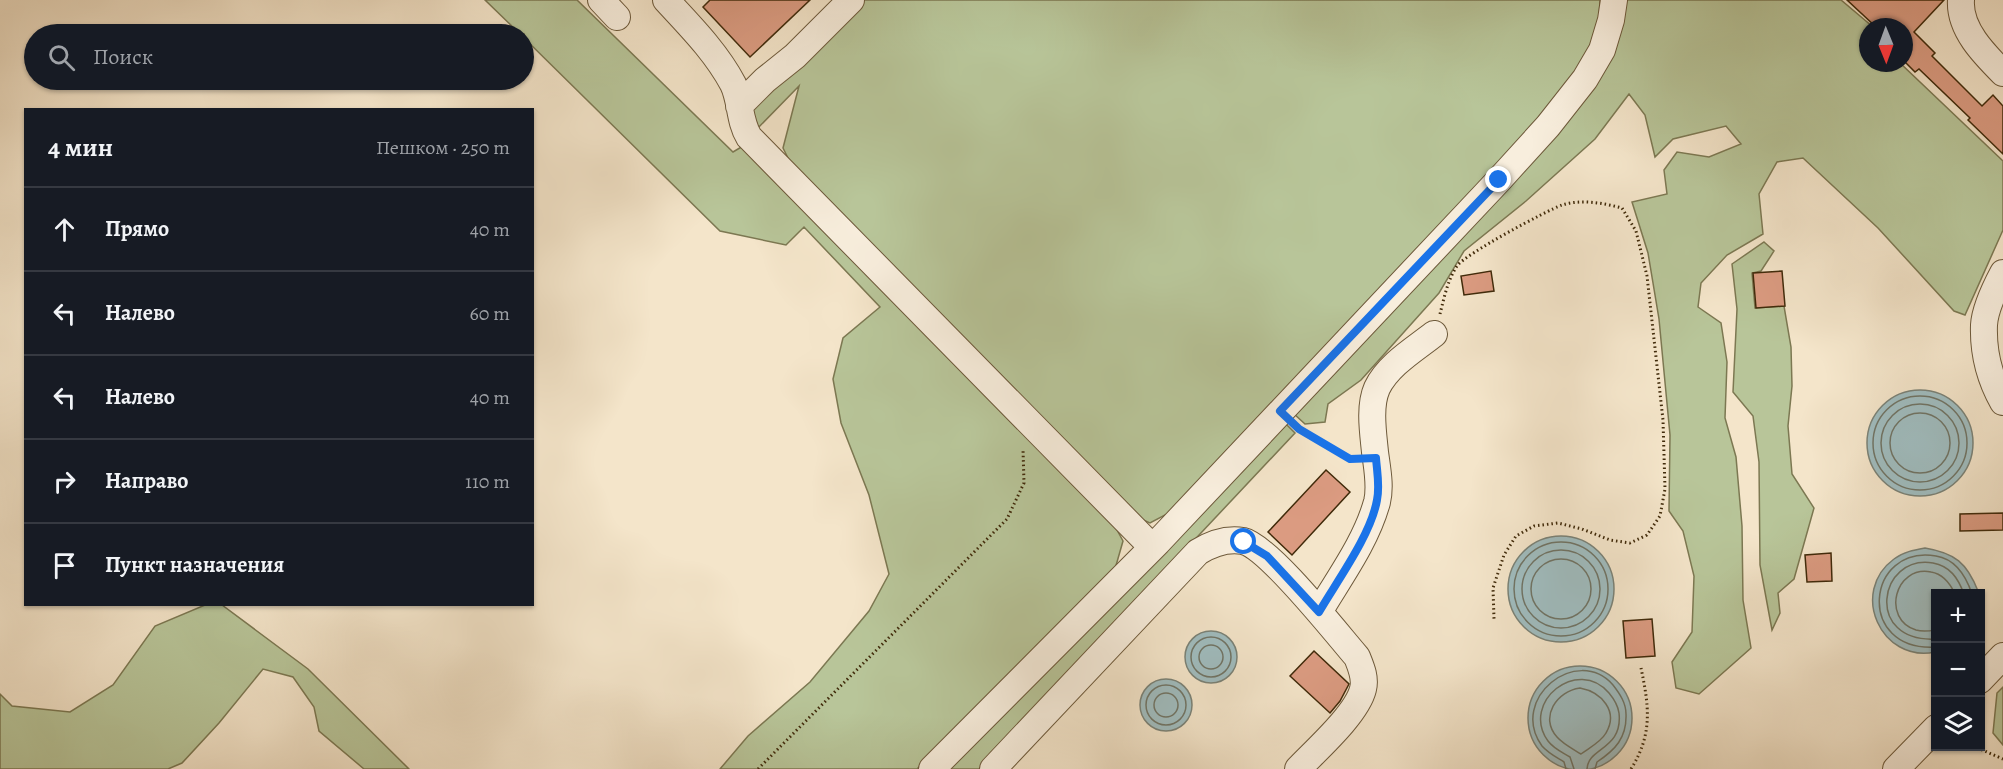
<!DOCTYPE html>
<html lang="ru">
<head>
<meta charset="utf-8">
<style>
	:root { --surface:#171b24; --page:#20242c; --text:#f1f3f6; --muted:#9ea1a6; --line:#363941 }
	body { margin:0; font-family:Alegreya,serif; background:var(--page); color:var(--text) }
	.controls { position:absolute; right:18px; bottom:18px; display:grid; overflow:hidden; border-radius:0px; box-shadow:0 2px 4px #0004 }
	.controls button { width:54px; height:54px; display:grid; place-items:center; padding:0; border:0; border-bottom:2px solid var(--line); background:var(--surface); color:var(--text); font:30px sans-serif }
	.compass { position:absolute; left:1859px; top:18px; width:54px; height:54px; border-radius:50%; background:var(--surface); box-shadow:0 2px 4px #0004; rotate:179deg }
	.stop { position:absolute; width:18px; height:18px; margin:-14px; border:4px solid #1a73e8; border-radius:50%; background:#fff }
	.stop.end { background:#1a73e8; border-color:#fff; box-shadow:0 2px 6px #0008 }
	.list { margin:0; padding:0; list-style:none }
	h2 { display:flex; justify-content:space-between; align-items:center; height:78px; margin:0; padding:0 24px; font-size:26px }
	h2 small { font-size:20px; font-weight:400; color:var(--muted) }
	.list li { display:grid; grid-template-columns:39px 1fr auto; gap:18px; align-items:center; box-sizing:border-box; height:84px; padding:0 24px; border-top:2px solid var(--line) }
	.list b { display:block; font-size:22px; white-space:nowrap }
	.list em { font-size:20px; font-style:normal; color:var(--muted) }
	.icon { flex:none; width:33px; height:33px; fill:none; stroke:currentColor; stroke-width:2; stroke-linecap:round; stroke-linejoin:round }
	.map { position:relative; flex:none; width:2003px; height:769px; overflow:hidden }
	.search { position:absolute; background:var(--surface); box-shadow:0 2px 4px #0004; left:24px; top:24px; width:510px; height:66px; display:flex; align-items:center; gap:15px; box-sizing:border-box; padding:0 21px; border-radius:33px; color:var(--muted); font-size:22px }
	.panel { position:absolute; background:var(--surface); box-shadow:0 2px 4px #0004; left:24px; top:108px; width:510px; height:498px; border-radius:0px }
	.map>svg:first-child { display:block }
</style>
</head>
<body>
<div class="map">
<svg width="2003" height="769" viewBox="0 0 2003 769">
	<rect width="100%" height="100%" fill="#f4e5ca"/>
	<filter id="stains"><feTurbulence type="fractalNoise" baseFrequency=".00333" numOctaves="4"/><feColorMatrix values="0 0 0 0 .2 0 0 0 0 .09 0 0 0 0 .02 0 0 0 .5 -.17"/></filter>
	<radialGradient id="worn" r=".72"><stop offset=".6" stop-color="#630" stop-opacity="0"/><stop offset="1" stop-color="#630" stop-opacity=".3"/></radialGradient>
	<path fill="#b8c599" stroke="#7c7852" stroke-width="1.5" d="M485,0h92l156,152 10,-6 368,373 12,22 -8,28 -198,200h-197l28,-33 62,-54 59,-71 20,-37 -20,-79 -28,-72 -8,-44 10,-41 37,-31 -76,-80 -18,18 -66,-14 -196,-193v-4h-4z
		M861,0h739l-1,19 -7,38 -13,21 -410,435 -19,10 -18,-8 -338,-345 -11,-22 16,-62 -44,45 -8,-10 8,-21z
		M1623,0h218l32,27h-5v36h32l103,98v69l-38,85 -11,-4 -76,-83 -75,-70 -26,4 -18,32 4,40 -36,21 -26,28 -3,24 23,16 6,39 -2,56 11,39 6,69 1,74 8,48 -52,46 -23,-6 -4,-26 20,-30 2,-56 -11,-45 -14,-20 1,-76 -11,-116 -11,-66 -16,-51 35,-8 -3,-24 13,-18 32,5 32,-13 -15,-18 -53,13 -18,18 -10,-42 -16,-21 -34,45 -69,62 -62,50 -25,42 -78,87 -33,24 -3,18 -20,2 -12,-11 280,-300z
		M1764,242l10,9 -13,20 -9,2 3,35 29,-2 7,41 1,39 -4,40 4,48 22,34 -20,71 -16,14 2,20 -8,17 -12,-65 -1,-103 -6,-46 -20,-24 4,-83 -5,-45z
		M1284,422l11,11 -316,336h-34z
		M205,605h17l86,64 101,100h-45l-45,-38 -5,-24 -21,-30 -30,-8 -44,54 -37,40 -14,6h-168v-75l12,12 58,6 43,-27 42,-59z
		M2003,687v58l-10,-12 4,-40z"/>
	<path fill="#a0bdc0" stroke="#7a8277" stroke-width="1.5" d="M1867 443a53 53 0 1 1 106 0a53 53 0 1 1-106 0Z
		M1508 589a53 53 0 1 1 106 0a53 53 0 1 1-106 0Z
		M1925,548c30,5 42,15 53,43v2l-42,1 -1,58c-54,11 -86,-60 -41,-93 9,-7 20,-9 31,-11z
		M1185 657a26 26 0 1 1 52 0a26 26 0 1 1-52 0Z
		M1528 718a52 52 0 1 1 104 0a52 52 0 1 1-104 0Z
		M1140 705a26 26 0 1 1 52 0a26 26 0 1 1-52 0Z"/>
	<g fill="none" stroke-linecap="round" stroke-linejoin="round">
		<path stroke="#707465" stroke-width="1.5" d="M1873 443a47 47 0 1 1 94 0a47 47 0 1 1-94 0Z
			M1881 443a39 39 0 1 1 78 0a39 39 0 1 1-78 0Z
			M1890 443a30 30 0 1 1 60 0a30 30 0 1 1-60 0Z
			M1514 589a47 47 0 1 1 94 0a47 47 0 1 1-94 0Z
			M1522 589a39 39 0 1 1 78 0a39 39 0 1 1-78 0Z
			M1531 589a30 30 0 1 1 60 0a30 30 0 1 1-60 0Z
			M1936,630c-7,1 -13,2 -20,0 -35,-11 -21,-65 15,-58 12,2 19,11 24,22
			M1191 657a20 20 0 1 1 40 0a20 20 0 1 1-40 0Z
			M1936,639c-72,4 -58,-85 -3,-76 17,3 25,15 31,31
			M1199 657a12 12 0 1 1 24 0a12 12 0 1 1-24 0Z
			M1936,647c-81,5 -70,-103 0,-91 19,3 30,20 36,38
			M1146 705a20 20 0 1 1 40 0a20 20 0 1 1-40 0Z
			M1580,688c21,4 39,23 26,45 -5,9 -17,15 -25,21 -8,-5 -18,-10 -24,-17 -18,-20 0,-46 23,-49z
			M1154 705a12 12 0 1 1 24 0a12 12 0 1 1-24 0Z
			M1566,769l-2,-7c-8,-5 -16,-9 -22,-16 -34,-47 35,-102 71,-61 7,9 13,18 13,29 1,24 -11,36 -29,48l-2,7
			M1574,769l-4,-12c-8,-5 -16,-8 -22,-16 -28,-39 30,-85 61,-48 5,6 9,13 10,20 4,37 -31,34 -32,56"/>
	</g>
	<path fill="#db9b81" stroke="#402a0a" stroke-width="1.5" d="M710,0h100l-60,57 -47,-50z
		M1847,0h97l-30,32 21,21 -3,3 50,50 11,-11 10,11v48l-35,-34 2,-2 -51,-49 -4,3 -11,-11v-34h-28z
		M1491,271l3,20 -30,4 -3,-19z
		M1782,271l3,35 -29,2 -3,-35z
		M1326,470l24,22 -58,63 -24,-23z
		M2003,513v17l-43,1v-17z
		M1831,553l1,28 -25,1 -2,-27z
		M1652,619l3,37 -29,2 -3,-37z
		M1314,651l35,33 -9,17 -10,12 -40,-37z"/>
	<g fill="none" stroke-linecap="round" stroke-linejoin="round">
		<defs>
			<path id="minor" d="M601,0l16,17
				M666,0c24,26 50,52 67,84 8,16 6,37 16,53l403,410
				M1961,0c-2,29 23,54 42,73
				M739,106l26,-26 30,-24 56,-56
				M2003,273c-8,15 -18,35 -19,52 -1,27 6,54 19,77
				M1319,612c20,-34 47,-70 58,-110 4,-16 0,-34 -2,-50 -2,-20 -6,-46 2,-64 11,-23 38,-39 57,-54
				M1980,680l23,-24
				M932,769l226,-227 341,-362 49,-54 37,-47 17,-29 9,-30 3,-20
				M993,769l205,-217c13,-8 28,-14 45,-11 26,6 94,93 114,116 4,10 9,21 6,32 -6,25 -47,61 -65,80
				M1896,769l40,-41"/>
		</defs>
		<use href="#minor" stroke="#6d593a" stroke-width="28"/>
		<path stroke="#402a0a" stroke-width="3" stroke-dasharray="1.5 3" stroke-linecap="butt" d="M1440,314c4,-16 8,-35 17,-48 8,-12 89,-55 105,-61 19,-6 41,-2 60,3l14,23 11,45 16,144 2,69 -5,27 -13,19 -17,8 -20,-3 -28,-11 -24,-6 -24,3 -18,10 -12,19 -11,33 1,31
			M1297,427l53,32h3
			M1973,746l30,13
			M758,769l249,-250 17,-36 -1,-34
			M1631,769c22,-35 18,-63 10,-101"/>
		<use href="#minor" stroke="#f8eedd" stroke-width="26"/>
	</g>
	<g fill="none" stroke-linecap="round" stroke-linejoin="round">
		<path stroke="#1a73e8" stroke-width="8" d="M1244,542l23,14 52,56c18,-31 52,-77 58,-112 3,-14 0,-28 -1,-42l-26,1 -51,-30 -19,-18 219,-231"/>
	</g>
	<rect width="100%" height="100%" filter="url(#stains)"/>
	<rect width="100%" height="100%" fill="url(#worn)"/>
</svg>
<div class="controls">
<button>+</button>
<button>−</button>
<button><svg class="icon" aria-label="layers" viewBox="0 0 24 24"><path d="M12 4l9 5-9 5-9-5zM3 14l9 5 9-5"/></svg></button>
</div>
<svg class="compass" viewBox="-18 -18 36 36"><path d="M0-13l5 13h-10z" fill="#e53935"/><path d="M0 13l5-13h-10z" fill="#9ea1a6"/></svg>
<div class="stop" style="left:1244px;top:542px"></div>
<div class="stop end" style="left:1499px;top:180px"></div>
<div class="search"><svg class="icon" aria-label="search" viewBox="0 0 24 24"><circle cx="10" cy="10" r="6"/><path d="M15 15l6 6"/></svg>Поиск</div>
<section class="panel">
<h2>4 мин<small>Пешком · 250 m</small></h2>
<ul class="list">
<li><svg class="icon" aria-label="ahead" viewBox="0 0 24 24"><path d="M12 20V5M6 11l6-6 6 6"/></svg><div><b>Прямо</b></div><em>40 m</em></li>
<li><svg class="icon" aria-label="left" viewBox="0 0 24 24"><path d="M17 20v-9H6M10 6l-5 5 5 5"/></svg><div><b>Налево</b></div><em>60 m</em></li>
<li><svg class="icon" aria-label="left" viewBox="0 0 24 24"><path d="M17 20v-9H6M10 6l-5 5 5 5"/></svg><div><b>Налево</b></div><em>40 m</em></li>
<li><svg class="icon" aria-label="right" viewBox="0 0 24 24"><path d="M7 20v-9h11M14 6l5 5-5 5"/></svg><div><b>Направо</b></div><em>110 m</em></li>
<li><svg class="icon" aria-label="arrive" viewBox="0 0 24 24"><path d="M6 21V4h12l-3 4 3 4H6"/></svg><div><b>Пункт назначения</b></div></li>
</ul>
</section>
</div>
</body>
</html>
